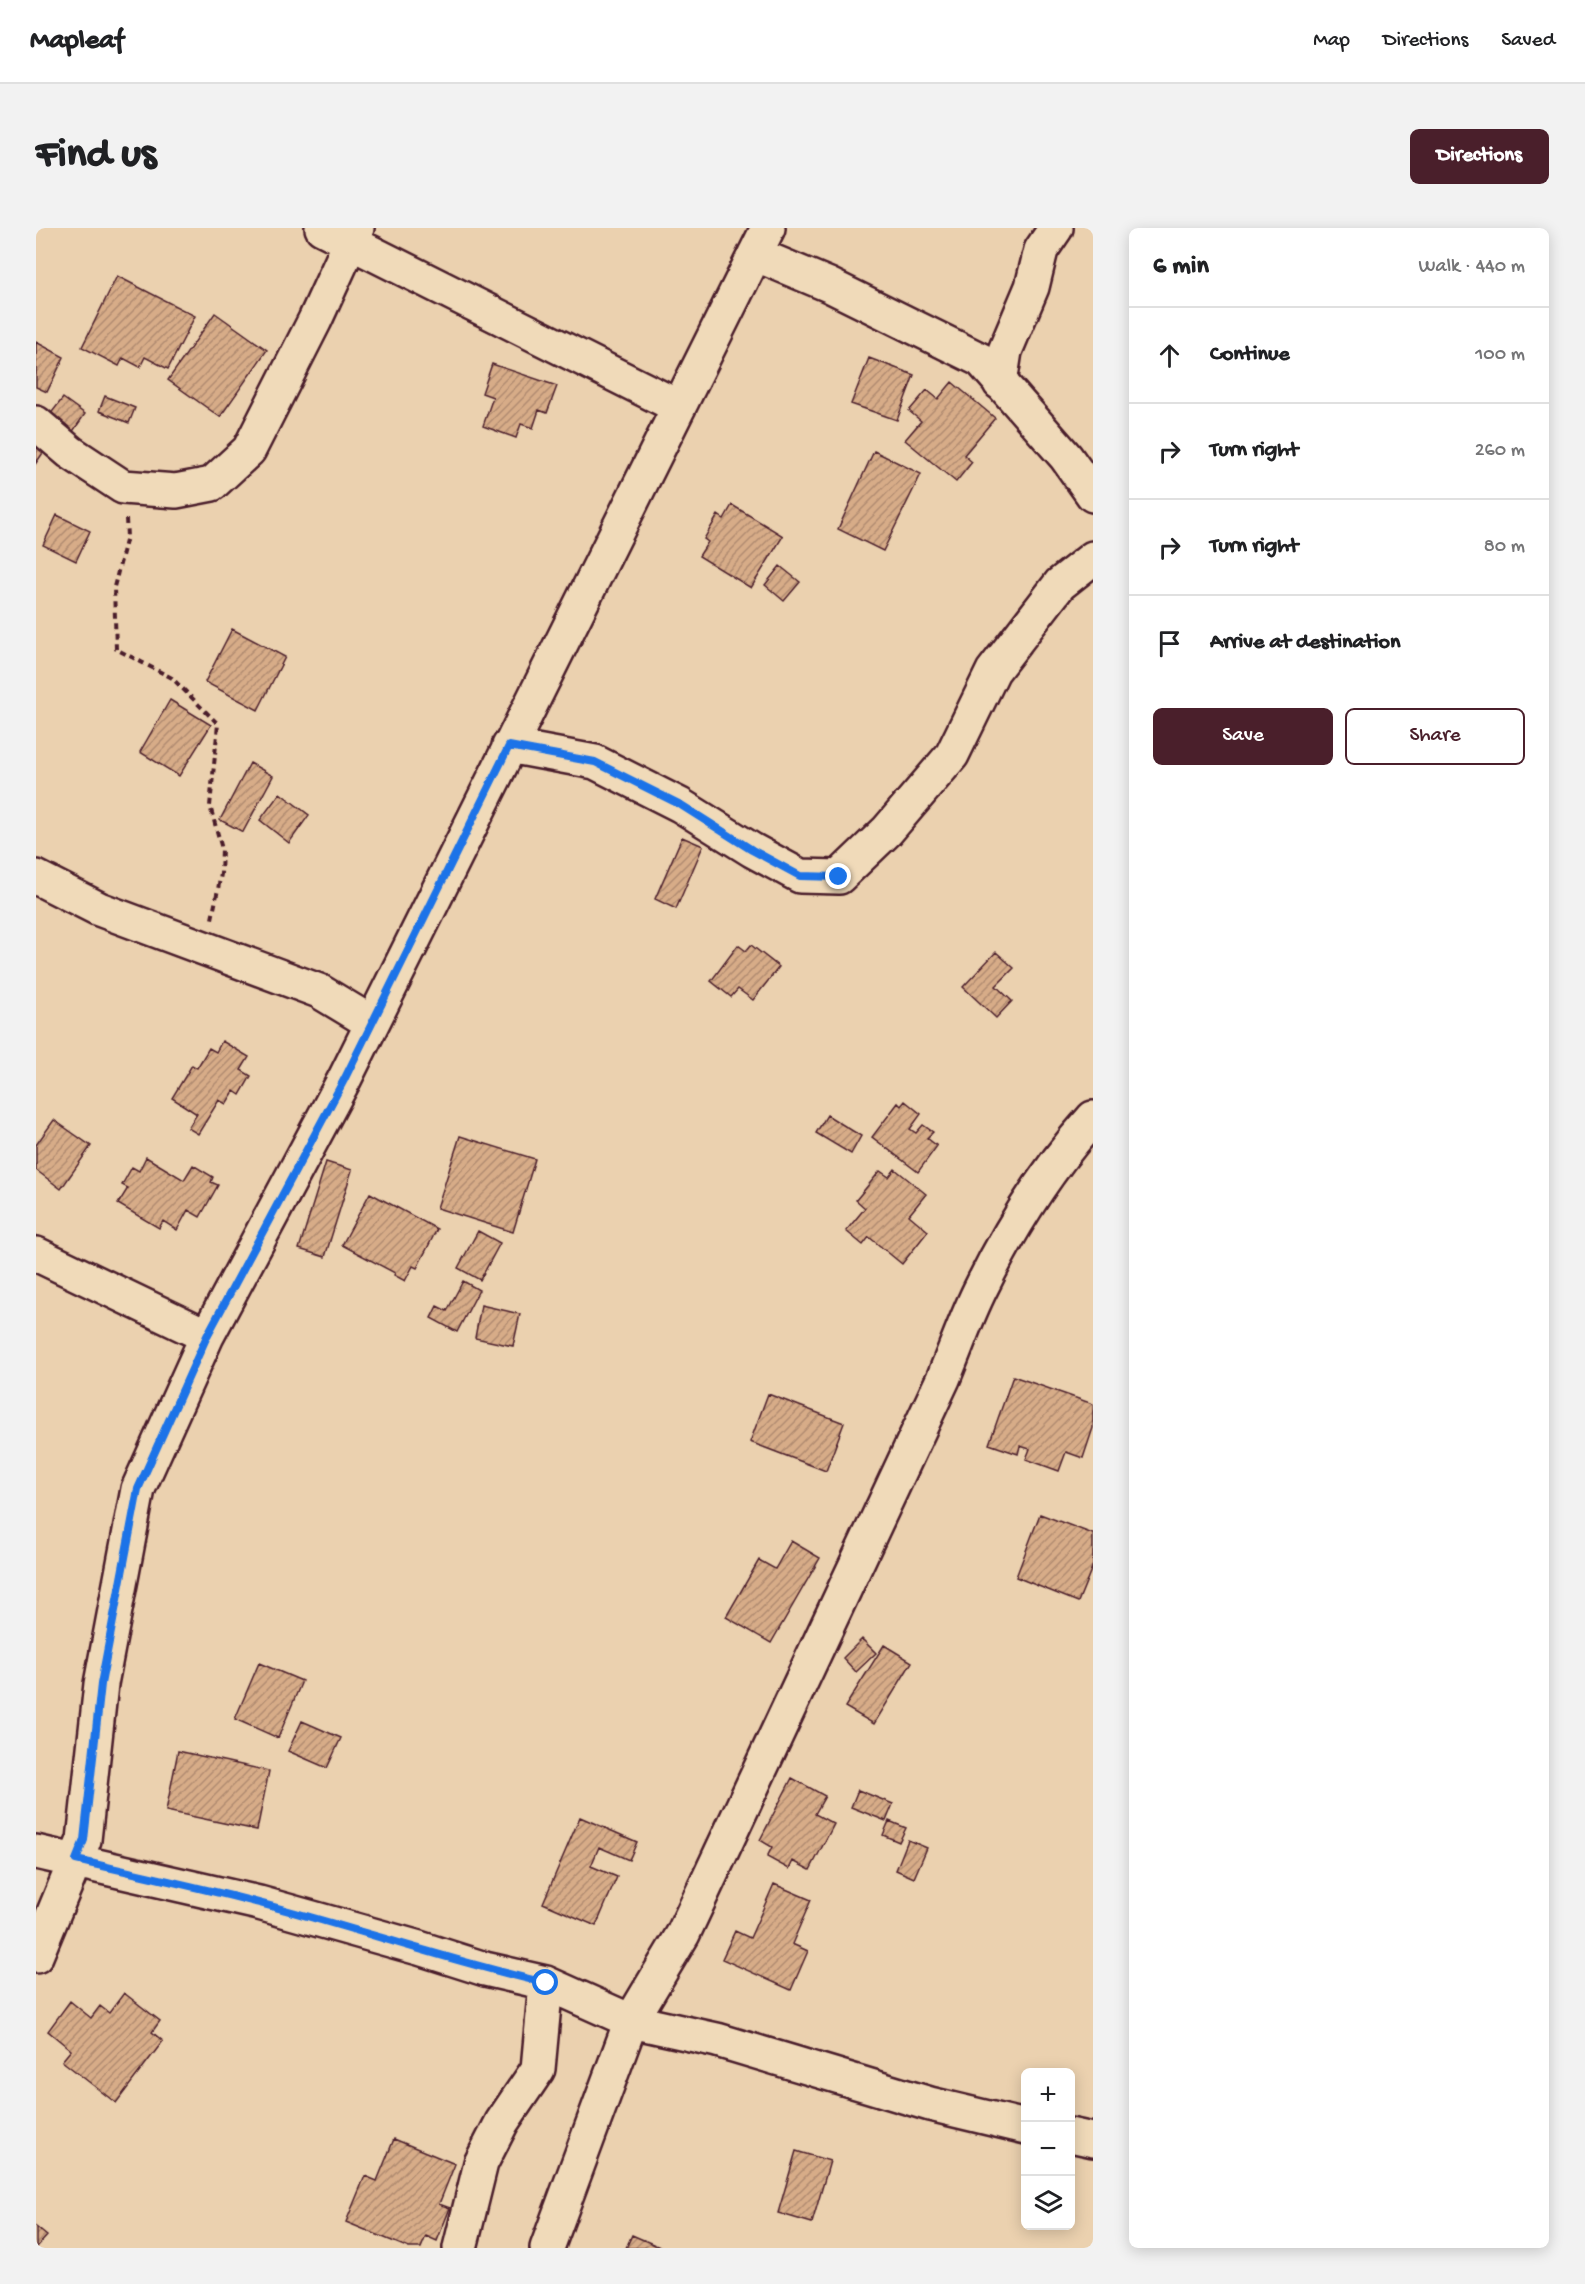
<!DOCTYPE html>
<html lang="en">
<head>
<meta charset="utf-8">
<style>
	:root { --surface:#fff; --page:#f2f2f2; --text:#202124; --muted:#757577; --line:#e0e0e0; --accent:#4a1f2b }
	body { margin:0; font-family:"Gochi Hand",sans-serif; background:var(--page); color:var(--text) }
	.controls { position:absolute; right:18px; bottom:18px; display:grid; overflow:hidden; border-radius:9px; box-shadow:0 3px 15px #0003 }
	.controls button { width:54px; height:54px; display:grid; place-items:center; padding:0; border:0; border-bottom:2px solid var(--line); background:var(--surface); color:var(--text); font:30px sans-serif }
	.stop { position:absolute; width:18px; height:18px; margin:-14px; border:4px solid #1a73e8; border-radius:50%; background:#fff }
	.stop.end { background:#1a73e8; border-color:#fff; box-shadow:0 2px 6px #0008 }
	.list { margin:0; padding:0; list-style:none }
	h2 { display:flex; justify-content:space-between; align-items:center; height:78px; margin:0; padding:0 24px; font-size:26px }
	h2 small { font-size:20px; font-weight:400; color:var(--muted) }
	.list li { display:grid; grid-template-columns:39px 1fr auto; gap:18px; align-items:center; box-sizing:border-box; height:96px; padding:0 24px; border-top:2px solid var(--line) }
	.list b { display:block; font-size:22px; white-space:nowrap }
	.list em { font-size:20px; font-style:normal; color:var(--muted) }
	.actions { display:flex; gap:12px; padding:18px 24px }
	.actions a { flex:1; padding:14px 0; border:2px solid var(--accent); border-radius:9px; text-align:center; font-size:21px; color:var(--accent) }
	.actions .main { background:var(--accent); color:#fff }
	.icon { flex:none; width:33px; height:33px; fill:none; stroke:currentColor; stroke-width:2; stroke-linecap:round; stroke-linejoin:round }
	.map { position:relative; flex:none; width:1057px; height:2020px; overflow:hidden; border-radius:9px }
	header { display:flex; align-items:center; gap:36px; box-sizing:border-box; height:84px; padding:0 30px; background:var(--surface); border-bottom:2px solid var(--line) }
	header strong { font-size:28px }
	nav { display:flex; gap:33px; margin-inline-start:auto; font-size:21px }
	.intro { display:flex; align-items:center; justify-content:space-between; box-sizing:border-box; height:144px; padding:0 36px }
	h1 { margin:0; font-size:42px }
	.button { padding:15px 27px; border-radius:9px; background:var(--accent); color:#fff; font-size:21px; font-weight:700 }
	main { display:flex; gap:36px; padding:0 36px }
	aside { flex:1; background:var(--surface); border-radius:9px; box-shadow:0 3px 15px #0003 }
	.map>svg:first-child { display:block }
</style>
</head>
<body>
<header>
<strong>Mapleaf</strong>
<nav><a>Map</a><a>Directions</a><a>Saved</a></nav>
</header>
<div class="intro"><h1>Find us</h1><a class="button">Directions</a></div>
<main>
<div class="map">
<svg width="1057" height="2020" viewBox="0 0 1057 2020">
	<defs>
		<pattern id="building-hatch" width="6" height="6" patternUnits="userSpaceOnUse" patternTransform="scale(1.5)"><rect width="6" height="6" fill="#d7ac88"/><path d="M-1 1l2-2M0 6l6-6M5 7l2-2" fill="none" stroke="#b08b6f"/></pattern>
	</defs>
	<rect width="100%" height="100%" fill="#ebd1af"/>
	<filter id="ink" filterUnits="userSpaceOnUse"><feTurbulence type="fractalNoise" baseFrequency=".0167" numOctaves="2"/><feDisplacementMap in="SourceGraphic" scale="12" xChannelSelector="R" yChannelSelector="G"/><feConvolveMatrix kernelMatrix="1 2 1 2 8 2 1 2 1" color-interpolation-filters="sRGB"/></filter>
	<g filter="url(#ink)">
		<path fill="url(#building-hatch)" stroke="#4a1f2b" stroke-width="1.5" d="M81,48l78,40 -27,53 -23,-12 -5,10 -17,-9 -4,8 -37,-19z
			M179,85l52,37 -47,67 -52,-37z
			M0,114l28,15 -17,35 -11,-5z
			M833,130l45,17 -17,45 -46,-16z
			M456,136l65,22 -10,27 -8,-3 -6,18 -12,-4 -5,14 -33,-12 10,-29 -11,-4z
			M916,154l43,36 -31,37 8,7 -16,20 -51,-42 16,-19 -12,-10 18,-21 11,9z
			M69,168l30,12 -6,15 -30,-12z
			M27,170l22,16 -20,29 -23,-18z
			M0,216l9,6 -9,13z
			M838,223l47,23 -38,77 -45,-22z
			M696,277l51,31 -32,52 -52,-32 9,-14 -4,-3 14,-24 6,4z
			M21,287l33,16 -14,30 -33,-16z
			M744,338l20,16 -16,19 -19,-16z
			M196,401l53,28 -27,53 -53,-28z
			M134,472l41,25 -32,51 -39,-24z
			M214,535l23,13 -30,56 -23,-12z
			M244,565l29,22 -20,28 -29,-23z
			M646,609l21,9 -27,63 -21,-10z
			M702,717l8,6 5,-6 28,22 -26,33 -15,-11 -7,8 -20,-16z
			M960,724l18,16 -18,18 16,15 -16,17 -33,-31z
			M186,813l27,16 -8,13 10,6 -11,19 -6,-4 -8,13 -7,-4 -21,34 -10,-6 9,-14 -25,-16 20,-33 5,3 12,-20 7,4z
			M869,873l16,13 -11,15 6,4 7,-8 10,7 -6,6 10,8 -19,26 -46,-35 26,-34 3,3z
			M791,887l34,21 -10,18 -35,-21z
			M18,892l37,26 -30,43 -25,-19v-25z
			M424,908l75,23 -22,73 -76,-24z
			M110,929l38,23 9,-15 20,12 -2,5 7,3 -18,32 -12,-7 -11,20 -14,-9 -4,7 -41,-24 10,-16 -6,-3 10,-18 7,4z
			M290,934l26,8 -27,87 -26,-8z
			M859,941l31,25 -17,21 19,16 -26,33 -33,-27 -6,8 -17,-14 19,-23 -9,-8 24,-29 9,6z
			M334,965l67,36 -20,39 -4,-2 -8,15 -11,-6 1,-2 -53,-28z
			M442,1003l22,12 -20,37 -22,-12z
			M427,1053l16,9 -22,42 -26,-14 6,-12 10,5z
			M445,1077l39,9 -7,32 -38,-8z
			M977,1148l80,28v24l-10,30 -17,-6 -7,19 -33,-12 4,-10 -10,-3 -2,8 -29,-10z
			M732,1166l76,29 -18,48 -76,-29z
			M1004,1286l53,20v31l-15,37 -62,-25z
			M755,1313l29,17 -49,85 -45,-26 33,-57 16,9z
			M826,1411l14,14 -20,19 -13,-14z
			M848,1417l28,17 -38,62 -29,-17z
			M223,1435l43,18 -24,57 -43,-19z
			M266,1493l39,17 -14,30 -39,-17z
			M142,1523l91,20 -12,59 -91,-19z
			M756,1550l33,18 -10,18 19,10 -24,46 -17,-9 -4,8 -22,-12 5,-10 -12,-7z
			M822,1562l35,14 -7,17 -35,-14z
			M544,1589l57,25 -8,18 -30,-13 -8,19 26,11 -21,49 -53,-23z
			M853,1593l17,7 -7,14 -16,-7z
			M872,1612l19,8 -13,30 -18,-8z
			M738,1656l37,16 -19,44 16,7 -17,39 -69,-31 13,-28 15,7z
			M88,1765l36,28 -8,11 11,9 -47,62 -54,-42 9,-11 -23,-19 22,-30 21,17 9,-12 9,7z
			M358,1911l61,25 -16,40 11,4 -13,33 -11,-5 -5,12h-12l-63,-26 19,-46 12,5z
			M760,1923l34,10 -18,62 -34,-10z
			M0,1999l11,9 -11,12z
			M596,2007l30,13h-36z"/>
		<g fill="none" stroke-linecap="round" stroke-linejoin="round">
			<defs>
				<path id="street" d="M286,0l357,179
					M719,26l74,31 152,75 85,97 27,38
					M964,155l5,-32 27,-64 9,-37 15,-22
					M0,195l34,29 53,35 53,4 36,-7 37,-34 66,-130 42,-92
					M473,518l86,16 85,43 72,45 48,26 39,1 48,-46 65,-76 41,-84 67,-87 33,-26
					M0,649l63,32 220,82 53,32
					M0,1026l171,82
					M0,1624l223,51 160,45 66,21 61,14 85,38 86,19 213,64 96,23
					M0,1728l48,-116 17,-156 37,-195 69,-153 138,-258 423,-850
					M1034,1907l23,5
					M424,2020l21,-85 21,-41 36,-53 8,-86
					M511,2020l84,-227 52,-87 260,-555c13,-31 24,-64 39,-93 30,-61 66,-118 111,-168"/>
			</defs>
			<use href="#street" stroke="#4a1f2b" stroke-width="38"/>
			<path stroke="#4a1f2b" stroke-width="4" stroke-dasharray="6 4.5" stroke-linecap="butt" d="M90,291l1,18 -13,50 2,62 56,29 46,46 -8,82 12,43 -1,25 -9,45"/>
			<use href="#street" stroke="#f0dab9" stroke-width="33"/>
		</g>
	</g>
	<g fill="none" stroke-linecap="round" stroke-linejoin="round" filter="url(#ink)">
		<path stroke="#1a73e8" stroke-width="8" d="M510,1755c-97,-22 -190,-55 -287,-80 -60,-16 -121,-29 -183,-43l8,-20 17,-156 37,-195 69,-153 138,-258 164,-332 86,16 86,43 71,45 48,26 39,1"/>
	</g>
</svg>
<div class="controls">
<button>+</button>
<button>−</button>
<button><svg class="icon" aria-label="layers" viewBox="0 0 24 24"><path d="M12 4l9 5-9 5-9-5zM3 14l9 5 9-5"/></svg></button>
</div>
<div class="stop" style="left:510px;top:1755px"></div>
<div class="stop end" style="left:803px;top:649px"></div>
</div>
<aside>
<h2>6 min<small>Walk · 440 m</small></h2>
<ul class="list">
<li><svg class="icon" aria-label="ahead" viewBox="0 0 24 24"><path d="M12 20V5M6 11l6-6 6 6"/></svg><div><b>Continue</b></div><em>100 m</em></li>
<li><svg class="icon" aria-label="right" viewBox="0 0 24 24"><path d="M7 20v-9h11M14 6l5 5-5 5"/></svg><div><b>Turn right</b></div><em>260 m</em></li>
<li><svg class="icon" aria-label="right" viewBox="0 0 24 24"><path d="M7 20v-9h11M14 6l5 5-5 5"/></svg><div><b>Turn right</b></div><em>80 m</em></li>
<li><svg class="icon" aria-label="arrive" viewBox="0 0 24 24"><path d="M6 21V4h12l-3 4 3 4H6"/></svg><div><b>Arrive at destination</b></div></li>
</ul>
<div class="actions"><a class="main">Save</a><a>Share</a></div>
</aside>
</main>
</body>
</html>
